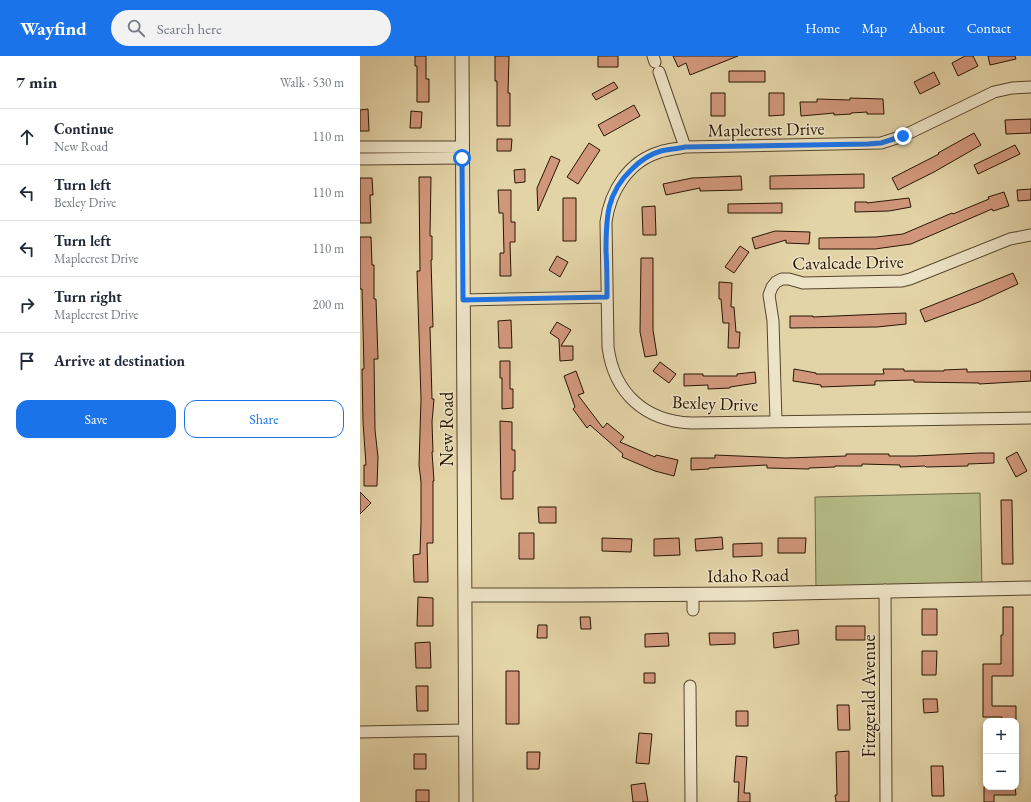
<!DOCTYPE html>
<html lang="en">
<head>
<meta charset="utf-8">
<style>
	:root { --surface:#fff; --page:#f2f2f3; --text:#1f2937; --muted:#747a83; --line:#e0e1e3; --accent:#1a73e8 }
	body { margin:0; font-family:"EB Garamond",serif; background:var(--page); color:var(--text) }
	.controls { position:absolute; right:12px; bottom:12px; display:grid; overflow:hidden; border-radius:8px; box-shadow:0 2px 6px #0003 }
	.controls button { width:36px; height:36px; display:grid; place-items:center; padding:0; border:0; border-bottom:1px solid var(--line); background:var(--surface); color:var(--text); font:20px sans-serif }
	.stop { position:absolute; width:12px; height:12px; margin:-9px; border:3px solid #1a73e8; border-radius:50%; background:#fff }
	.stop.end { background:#1a73e8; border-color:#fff; box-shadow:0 1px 4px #0008 }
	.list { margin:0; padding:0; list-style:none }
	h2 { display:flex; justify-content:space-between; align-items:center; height:52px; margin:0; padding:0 16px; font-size:17px }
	h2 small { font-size:13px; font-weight:400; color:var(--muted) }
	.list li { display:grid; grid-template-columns:26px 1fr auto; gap:12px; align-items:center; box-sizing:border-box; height:56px; padding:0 16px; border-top:1px solid var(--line) }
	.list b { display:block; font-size:15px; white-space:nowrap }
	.list p { margin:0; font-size:13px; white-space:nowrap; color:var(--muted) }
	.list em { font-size:13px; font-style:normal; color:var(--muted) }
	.actions { display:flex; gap:8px; padding:12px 16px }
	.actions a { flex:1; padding:9px 0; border:1px solid var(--accent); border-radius:12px; text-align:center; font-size:14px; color:var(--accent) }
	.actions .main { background:var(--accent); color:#fff }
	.icon { flex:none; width:22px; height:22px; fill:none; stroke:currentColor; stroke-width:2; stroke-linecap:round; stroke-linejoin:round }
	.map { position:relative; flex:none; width:671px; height:746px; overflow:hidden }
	header { display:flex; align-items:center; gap:24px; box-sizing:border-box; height:56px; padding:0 20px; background:var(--accent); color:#fff }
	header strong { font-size:19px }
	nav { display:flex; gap:22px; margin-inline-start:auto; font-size:14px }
	.search { width:280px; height:36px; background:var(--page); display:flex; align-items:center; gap:10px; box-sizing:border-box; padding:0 14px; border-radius:22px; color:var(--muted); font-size:15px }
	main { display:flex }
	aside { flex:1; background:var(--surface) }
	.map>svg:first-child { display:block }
</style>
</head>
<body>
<header>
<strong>Wayfind</strong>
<div class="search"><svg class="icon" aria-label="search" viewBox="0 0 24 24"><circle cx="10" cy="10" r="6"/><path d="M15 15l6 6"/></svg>Search here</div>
<nav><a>Home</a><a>Map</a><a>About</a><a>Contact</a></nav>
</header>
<main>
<aside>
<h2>7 min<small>Walk · 530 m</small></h2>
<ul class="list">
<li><svg class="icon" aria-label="ahead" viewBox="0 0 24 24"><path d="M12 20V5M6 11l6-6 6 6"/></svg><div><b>Continue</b><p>New Road</p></div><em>110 m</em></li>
<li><svg class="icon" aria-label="left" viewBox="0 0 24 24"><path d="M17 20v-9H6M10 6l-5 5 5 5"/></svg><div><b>Turn left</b><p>Bexley Drive</p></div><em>110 m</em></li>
<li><svg class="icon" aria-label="left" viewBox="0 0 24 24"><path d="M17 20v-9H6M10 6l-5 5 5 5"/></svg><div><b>Turn left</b><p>Maplecrest Drive</p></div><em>110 m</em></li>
<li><svg class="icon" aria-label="right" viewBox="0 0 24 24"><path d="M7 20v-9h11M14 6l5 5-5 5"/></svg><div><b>Turn right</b><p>Maplecrest Drive</p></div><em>200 m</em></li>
<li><svg class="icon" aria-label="arrive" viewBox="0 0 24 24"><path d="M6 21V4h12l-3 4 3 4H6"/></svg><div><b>Arrive at destination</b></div></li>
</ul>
<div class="actions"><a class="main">Save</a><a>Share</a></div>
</aside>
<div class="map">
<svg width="671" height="746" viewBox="0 0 671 746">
	<rect width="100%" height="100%" fill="#e3d4a8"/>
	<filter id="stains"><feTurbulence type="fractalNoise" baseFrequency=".005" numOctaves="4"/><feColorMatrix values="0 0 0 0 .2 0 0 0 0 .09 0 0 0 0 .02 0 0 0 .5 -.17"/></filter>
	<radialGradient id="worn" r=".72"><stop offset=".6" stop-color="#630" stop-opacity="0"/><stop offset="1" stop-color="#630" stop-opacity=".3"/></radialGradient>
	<path fill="#b5bc86" stroke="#6e6844" d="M620,437l2,95 -166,4 -1,-95z"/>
	<path fill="#d1977b" stroke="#281501" d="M55,0h11v23h3v23h-12v-36h-2z
		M135,0h14l-1,37h2v33h-13v-45h-2z
		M238,0h20v11h-20z
		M313,0h65l-48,19 -4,-12 -8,4z
		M605,0h8l5,10 -20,10 -6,-13z
		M628,0h27l1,3 -26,6z
		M369,15h36v11h-36z
		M574,16l6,12 -20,10 -6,-12z
		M254,26l4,6 -22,12 -4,-6z
		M351,37h14v23h-14z
		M409,37h15v22l-15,1z
		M490,42l33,1 1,15h-17v-2l-16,1v1l-17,1v-2l-33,3 -1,-14h17v-3l33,1z
		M274,49l6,11 -36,20 -6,-11z
		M8,53l1,22h-9v-21z
		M51,55l11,1 -1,16h-11z
		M671,63v14l-25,1 -1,-14z
		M614,77l7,12 -47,27 -36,18 -6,-12 47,-24 -1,-1z
		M137,83h15l-1,12h-14z
		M229,87l11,7 -22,34 -11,-7z
		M655,89l5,9 -42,20 -4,-9z
		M191,100l9,4 -22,51 -1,-23z
		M165,113v13l-10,1 -1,-13z
		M504,118v14l-94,1v-13z
		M381,120l1,14 -42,1v-3l-34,7 -3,-11 29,-6z
		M59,121h12l-1,59h2v24h-1l2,67h-3l2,72h2l-2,23 1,30h-1l2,29h-1v62h-6l1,39h-14l-1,-27 7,-1 1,-32v-40l-2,-17 2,-66 -4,-128h3z
		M0,122h12l1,17h-3l1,28h-11z
		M671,133v11l-13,1 -1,-11z
		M138,134h13v32h4v20h-5l1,34h-11v-23h4l-1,-40h-4z
		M644,136l5,14 -16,5 -1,-2 -81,35 -36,5h-56v-11l57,-1 27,-3 49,-21 1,1 36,-15 -1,-2z
		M203,142h13v43h-13z
		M549,142l2,9 -22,4 -34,1v-10h12v1z
		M422,147v10h-54v-9z
		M295,150l1,29h-13l-1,-28z
		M415,175l35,1 -1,12 -23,-1v-3l-31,9 -3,-11z
		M0,181h11l1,28h2v34h2l2,60h-4l1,71 3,27 -1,29h-13v-21h2l-3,-43 -1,-53h2l-2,-80h-2z
		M380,190l9,6 -15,21 -9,-6z
		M197,200l11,6 -8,15 -11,-7z
		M281,202h12v72l4,25 -12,2 -5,-25z
		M653,217l5,11 -39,18 -54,20 -5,-12z
		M359,226l13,1 -1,24h3l2,25h4l-1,16h-11l1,-25h-6l-2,-24h-2z
		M546,257v11l-29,3 -87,1v-12h23v1z
		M151,264l1,28h-13l-1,-27z
		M197,266l14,8 -10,16h12v14l-13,1 -1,-22 -9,-6z
		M140,305h10v28h3v19l-11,1v-31h-2z
		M300,306l16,12 -7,9 -16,-12z
		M434,313l22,4v1h68l-1,-5h21v2h40v-1l23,-1v3l64,-1v10l-52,3v-1l-65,-1v-2l-39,1v4l-54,2v-2l-28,-4z
		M216,315l8,22 -6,2 25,33 4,-5 17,14 -4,5 35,15 1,-2 22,5 -4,16 -19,-5 -33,-14 1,-3 -33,-29 -3,3 -14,-19 2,-2 -11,-31z
		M395,316l1,11 -26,4v1l-22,1v-4l-24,1v-12h19v2h34v-2z
		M140,365l12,1v28h3v21h-2v28h-12z
		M657,396l10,19 -11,6 -10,-19z
		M620,397h14v10l-26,1v2l-42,1 -1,-1 -25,1v-2l-38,-1v2h-27v1l-26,1v1l-42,-1v-3l-58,3v1l-18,1v-12h24v-3l71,3 60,-2v-2h43v2h26z
		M0,436l11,11 -11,11z
		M641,444h11l1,64h-11z
		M178,451h18v16h-17z
		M159,477h15v26h-15z
		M362,481l1,12 -27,2 -1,-12z
		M242,482l30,1 -1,13 -29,-1z
		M319,482l1,17 -26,1v-17z
		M418,482h28l-1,15h-27z
		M402,487v13l-29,1v-13z
		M58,541l15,1v28h-16z
		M643,551h10v69h-21v30h24v15h-14v-4h-19v-53h18v-29h2z
		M562,553h15v26h-15z
		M220,561h10l1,12h-10z
		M178,569h9v13h-10z
		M476,570h29v14h-29z
		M438,574l1,14 -25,4 -1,-15z
		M308,577l1,13 -24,1v-13z
		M349,577h26v11l-25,1z
		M70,586l1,26h-15l-1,-25z
		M562,595h15l-1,24h-14z
		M146,615h13v53h-13z
		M284,617h11v10h-11z
		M56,630h12v25h-11z
		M563,643h14l1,13 -14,1z
		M477,649h12l1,25h-12z
		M376,655h12v15h-12z
		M279,677l13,1 -3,30 -13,-1z
		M489,695v51h-13l-1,-7h2l-1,-43z
		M167,696h13l-1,17h-12z
		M54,698h12v15h-12z
		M376,700l11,1 -3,36h6v9h-12l1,-20h-5z
		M571,710h12l1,30h-12z
		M285,727l3,19h-15l-2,-17z
		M624,731h31l1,8h-22v7h-10z
		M56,734h13v12h-13z"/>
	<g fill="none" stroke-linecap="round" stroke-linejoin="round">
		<defs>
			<path id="minor" d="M293,0l2,6
				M299,16l26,75
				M671,31l-19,1 -18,4 -91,44 -22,7 -196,4c-8,2 -17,2 -25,5 -31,9 -50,39 -54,70l2,125c6,46 37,74 83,76l340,-5
				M0,91h102
				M0,103l102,-1
				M103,244l144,-3
				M416,365l-3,-100 -4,-26 3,-8 4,-5 6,-3h7l14,4 99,-2 8,-2 100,-40 21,-4
				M525,534l1,212
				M333,538v16
				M330,630l1,116
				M0,676l105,-2"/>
			<path id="tertiary" d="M102,0l4,746
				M105,539h112l170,-1 284,-6"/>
		</defs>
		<use href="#minor" stroke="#57452b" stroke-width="13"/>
		<use href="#tertiary" stroke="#57452b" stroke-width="15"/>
		<use href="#minor" stroke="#ede3c6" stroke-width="11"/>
		<use href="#tertiary" stroke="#ede3c6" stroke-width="13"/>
	</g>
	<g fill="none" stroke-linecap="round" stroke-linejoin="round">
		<path stroke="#1a73e8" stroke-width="5" d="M102,102l1,142 144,-3c0,-15 0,-31 -1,-46 0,-32 0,-58 26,-82 8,-8 18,-15 29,-18 7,-2 16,-2 24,-4l183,-3 13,-1 22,-7"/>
	</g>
	<g text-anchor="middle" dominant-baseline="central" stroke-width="3" stroke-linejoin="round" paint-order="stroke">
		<g font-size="18" fill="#281501" stroke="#ede3c6">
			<text transform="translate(406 73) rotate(-1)">Maplecrest Drive</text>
			<text transform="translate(488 206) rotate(-1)">Cavalcade Drive</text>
			<text transform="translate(355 347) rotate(2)">Bexley Drive</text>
			<text transform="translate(86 373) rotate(-90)">New Road</text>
			<text transform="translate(388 519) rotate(-1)">Idaho Road</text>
			<text transform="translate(508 640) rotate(-90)">Fitzgerald Avenue</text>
		</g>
	</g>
	<rect width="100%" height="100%" filter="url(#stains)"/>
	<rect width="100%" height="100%" fill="url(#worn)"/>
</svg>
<div class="controls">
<button>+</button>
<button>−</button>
</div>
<div class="stop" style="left:102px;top:102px"></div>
<div class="stop end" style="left:543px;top:80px"></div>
</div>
</main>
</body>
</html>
